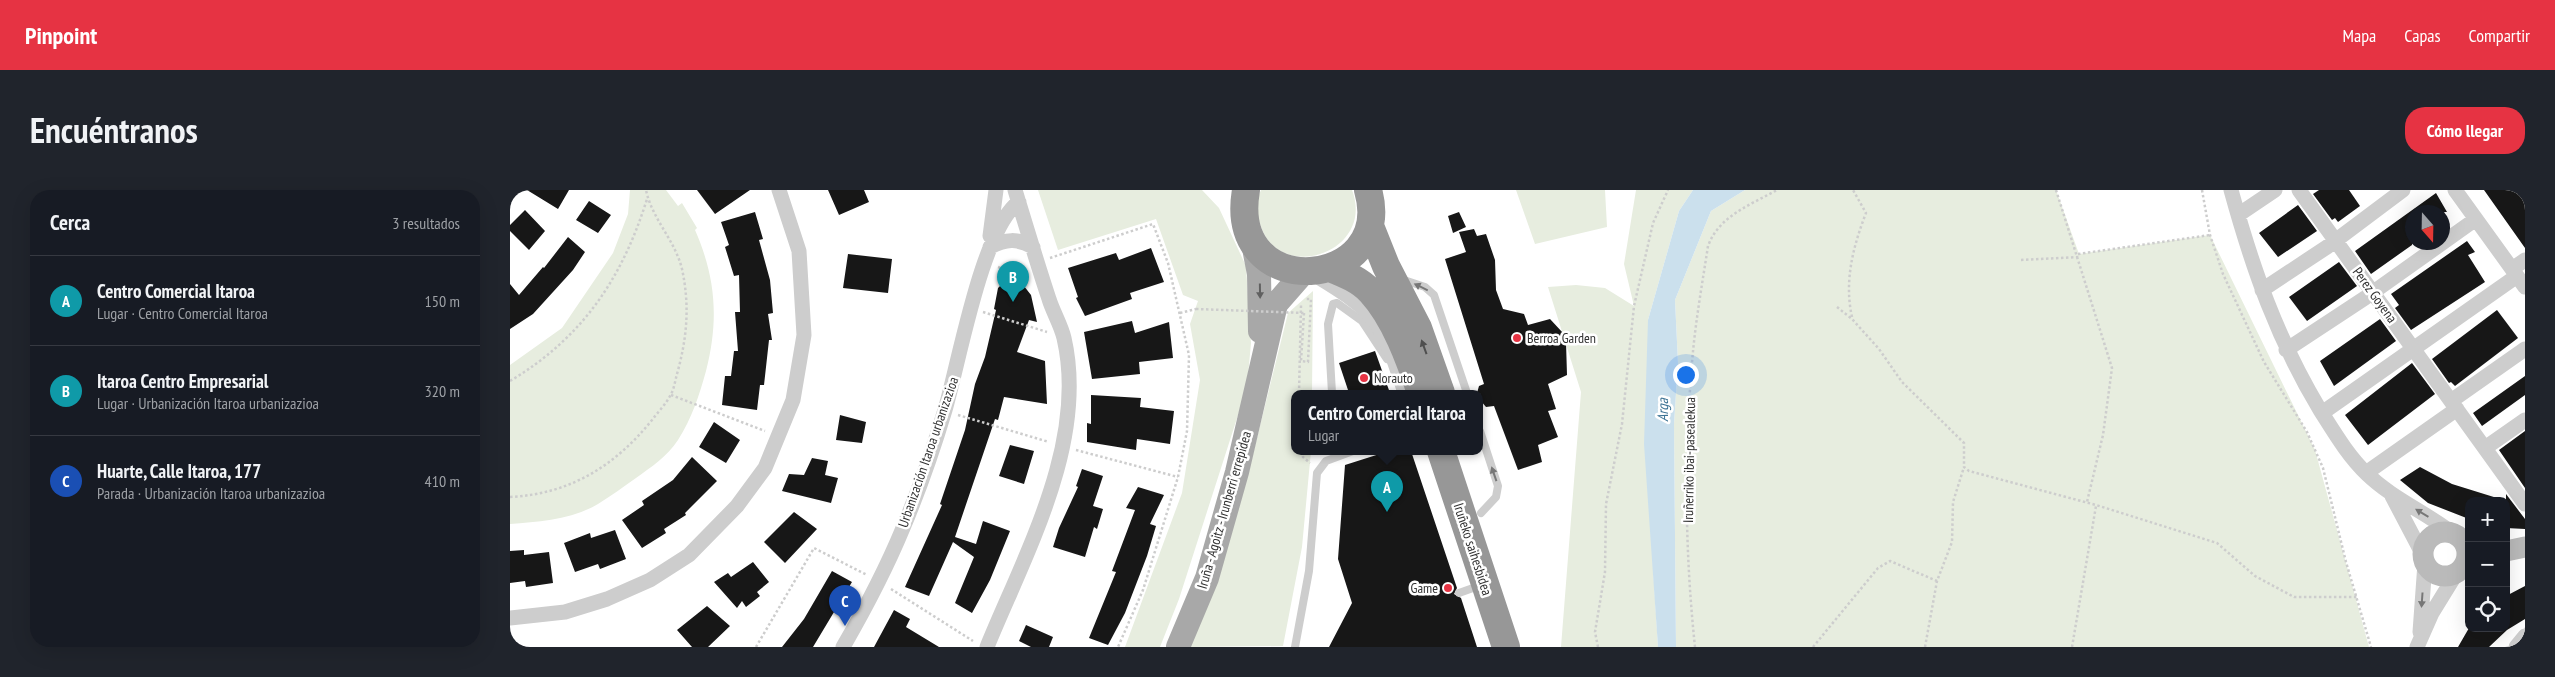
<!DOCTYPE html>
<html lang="es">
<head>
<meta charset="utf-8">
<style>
	:root { --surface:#171b24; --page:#20242c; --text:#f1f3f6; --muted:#9ea1a6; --line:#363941; --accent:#e63343 }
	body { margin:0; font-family:"PT Sans Narrow",sans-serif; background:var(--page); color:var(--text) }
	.controls { position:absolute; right:15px; bottom:15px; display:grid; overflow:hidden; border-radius:10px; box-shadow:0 5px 20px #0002 }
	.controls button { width:45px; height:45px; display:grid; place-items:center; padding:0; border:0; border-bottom:1px solid var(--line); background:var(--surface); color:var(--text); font:25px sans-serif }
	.compass { position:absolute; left:1895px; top:15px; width:45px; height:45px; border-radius:50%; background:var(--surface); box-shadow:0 5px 20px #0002; rotate:160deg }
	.you { position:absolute; left:1175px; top:184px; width:18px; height:18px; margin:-12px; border:4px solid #fff; border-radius:50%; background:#1a73e8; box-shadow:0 0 0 8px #1a73e833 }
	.badge { display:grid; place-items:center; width:32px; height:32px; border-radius:50%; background:var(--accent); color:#fff; font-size:16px; font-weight:700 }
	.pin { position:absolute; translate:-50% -41px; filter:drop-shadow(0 1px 2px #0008) }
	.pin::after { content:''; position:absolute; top:26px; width:18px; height:15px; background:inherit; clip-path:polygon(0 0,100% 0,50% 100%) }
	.popup { position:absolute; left:781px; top:200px; width:192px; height:65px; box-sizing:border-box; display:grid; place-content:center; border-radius:10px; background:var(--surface); filter:drop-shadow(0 1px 4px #0005); font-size:16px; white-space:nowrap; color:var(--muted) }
	.popup b { font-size:19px; color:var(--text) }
	.popup::after { content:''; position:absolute; left:50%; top:100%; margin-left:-10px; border:10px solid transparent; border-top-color:var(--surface) }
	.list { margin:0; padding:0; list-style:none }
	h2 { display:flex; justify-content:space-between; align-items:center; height:65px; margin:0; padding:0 20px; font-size:21px }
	h2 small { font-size:16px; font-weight:400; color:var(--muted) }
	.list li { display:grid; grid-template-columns:32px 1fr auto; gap:15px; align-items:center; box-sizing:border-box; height:90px; padding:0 20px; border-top:1px solid var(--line) }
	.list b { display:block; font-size:19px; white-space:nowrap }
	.list p { margin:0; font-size:16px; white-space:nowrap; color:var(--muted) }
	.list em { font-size:16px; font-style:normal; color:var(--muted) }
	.icon { flex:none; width:28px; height:28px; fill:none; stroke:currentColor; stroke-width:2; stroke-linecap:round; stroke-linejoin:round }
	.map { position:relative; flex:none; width:2015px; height:457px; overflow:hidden; border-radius:20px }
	header { display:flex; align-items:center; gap:30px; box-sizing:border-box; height:70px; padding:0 25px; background:var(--accent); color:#fff }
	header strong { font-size:24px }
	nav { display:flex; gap:28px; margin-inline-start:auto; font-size:18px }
	.intro { display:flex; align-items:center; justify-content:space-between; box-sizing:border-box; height:120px; padding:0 30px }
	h1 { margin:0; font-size:35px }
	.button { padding:12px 22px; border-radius:20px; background:var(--accent); color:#fff; font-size:18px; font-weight:700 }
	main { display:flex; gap:30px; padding:0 30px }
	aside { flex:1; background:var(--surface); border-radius:20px; box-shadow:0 5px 20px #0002 }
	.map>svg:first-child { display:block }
</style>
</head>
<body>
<header>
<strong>Pinpoint</strong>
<nav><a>Mapa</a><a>Capas</a><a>Compartir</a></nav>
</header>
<div class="intro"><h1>Encuéntranos</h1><a class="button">Cómo llegar</a></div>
<main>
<aside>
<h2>Cerca<small>3 resultados</small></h2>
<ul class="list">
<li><span class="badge" style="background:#0f9aa8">A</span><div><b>Centro Comercial Itaroa</b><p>Lugar · Centro Comercial Itaroa</p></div><em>150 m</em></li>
<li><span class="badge" style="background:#0f9aa8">B</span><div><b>Itaroa Centro Empresarial</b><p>Lugar · Urbanización Itaroa urbanizazioa</p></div><em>320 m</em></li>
<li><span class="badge" style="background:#1a4fb4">C</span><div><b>Huarte, Calle Itaroa, 177</b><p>Parada · Urbanización Itaroa urbanizazioa</p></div><em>410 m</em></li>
</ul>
</aside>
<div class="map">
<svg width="2015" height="457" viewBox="0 0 2015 457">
	<rect width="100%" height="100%" fill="#fff"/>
	<path fill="#e7eddf" d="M120,0h36l12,16 4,-3 15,25 -2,2c21,48 24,90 11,141 -7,25 -14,47 -28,69 -11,17 -27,27 -42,38 -13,9 -25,18 -38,26 -25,15 -59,18 -88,20v-159l52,-37 51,-75 15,-39z
		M528,0h164l17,18 27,58 5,77 -4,44 -68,212 -19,48h-35l57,-154 18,-113 -10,-56 8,-23 -15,-6 -27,-76 -98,31z
		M751,0h91c24,63 -74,95 -92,34 -4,-12 -4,-23 1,-34z
		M1006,0h89l2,37 -72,17z
		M1126,0h57l-14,21 -31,109 5,247 5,80h-97l20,-255 -33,-105 28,-2 29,3 29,18 -10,-42z
		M1235,0h311l23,64 131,-19 105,215 54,197h-693l-2,-223 4,-61 -3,-63 36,-89z
		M803,101l-1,102h-18v58h17l-9,96 -19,99 -93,1 59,-177 39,-157z"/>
	<path fill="#cbe0ed" d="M1183,0h52l-34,21 -36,89 3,63 -4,61 2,223h-18l-14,-203 4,-124 31,-109z"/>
	<path fill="#171717" d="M17,0h42l-11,19z
		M187,0h53l-35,24z
		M318,0h36l5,12 -30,13z
		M1809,0h30l11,16 -22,16 -3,-4 -3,2 -19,-26z
		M1974,0h41v58z
		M1926,3l11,19h-35v33l-41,29 -16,-23z
		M79,11l22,14 -13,18 -22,-13z
		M1788,15l19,26 -39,26 -19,-24z
		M15,20l20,21 -16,19 -19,-19v-6z
		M245,22l8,27 -4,1 11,40 3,33 -5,1 4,26h-3l-5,45h-4l-3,25 -35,-5 3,-29h6l3,-25h4l-3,-39h5l-1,-37 -5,1 -9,-29 4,-2 -8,-23z
		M949,22l7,15 -13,6 -5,-17z
		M964,39l3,7 9,-2 9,26 1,30 7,19 21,5 4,11 22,-6 13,14 3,9 1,33 -19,9 8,25 -8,2 10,26 -20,8 4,17 -24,8 -24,-64 -8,1 -5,-6 -1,-8h-3l2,-7 5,-2 -39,-125 21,-7 -7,-20z
		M58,47l17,15 -12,18 -40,44 -23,15v-45l9,11 24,-28 1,1z
		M1957,51l8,11 -7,3 17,27 -74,48 -16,-22 4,-3 -8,-11z
		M641,58l13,34 -34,11 2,6 -47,17 -9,-18 2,-1 -10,-29 48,-15 3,7z
		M338,64l44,5 -4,34 -45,-5z
		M1829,72l18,24 -50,35 -18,-24z
		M500,91h10l11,14 6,27 -8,-2 -12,32 28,9 2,43 -43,-7 -6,23 -3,-1 -40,118 21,7 7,-23 27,10 -20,49 -18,33 -17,-10 19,-46 -21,-15 -24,54 -24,-9 37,-82 -2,-1 25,-74 10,-46 10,-27 11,-47 -2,-1 4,-21 5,-5z
		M1987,120l21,28 -63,48 -4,-4 -2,1 -17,-24z
		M1870,129l16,22 -62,45 -14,-25z
		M622,131l3,12 34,-11 4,36 -34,4 1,12 -48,5 -8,-47z
		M865,161l15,42h-41l-10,-30z
		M1902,173l23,31 -67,51 -23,-30z
		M2015,186v19l-43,31 -9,-13z
		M581,205l50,3 -1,9 34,4 -4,33 -33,-5 -1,11 -49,-8v-19l4,1z
		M330,225l26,7 -4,21 -26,-3z
		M204,232l26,18 -14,23 -27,-16z
		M2015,241v57l-26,-38z
		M500,255l24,6 -10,33 -25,-8z
		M879,261h22l46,137 -3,6 7,4 16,49h-148l23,-44 -14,-44 7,-94z
		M182,267l25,24 -32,32 1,2 -22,14 2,4 -24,15 -20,-28 22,-15 -2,-4 31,-21z
		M302,268l16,3 -3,14 13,3 -7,25 -49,-12 7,-17 15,1z
		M1910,277l32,17 45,14v3h-28v18l-41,-16 -28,-23z
		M572,279l21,7 -10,30 10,3 -6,20 -3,-2 -9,30 -32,-10 6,-19 19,-41 -2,-1z
		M628,297l26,8 -14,29 6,2 -9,30 -22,57 -17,32 -19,-7 27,-66 -4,-1 23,-61 -9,-2z
		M1996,304l19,25v10l-19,-1z
		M284,322l23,17 -32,34 -21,-21z
		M105,340l11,29 -26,10 -2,-5 -23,8 -11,-29 26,-10 1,5z
		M14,360v5l25,-3 4,31 -27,4 -1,-6 -15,2v-32z
		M243,372l16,20 -12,10 3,4 -14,11 -4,-6 -5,7 -23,-26 14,-9 3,4z
		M322,381l20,11 -39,65h-31l22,-28z
		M2015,396v33l-18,11 -18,17h-31l11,-19h37v-32z
		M197,416l23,20 -22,21h-16l-15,-17z
		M384,420l16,9 -4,8 33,20h-65z
		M516,435l27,12 -4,10h-18l-12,-6z"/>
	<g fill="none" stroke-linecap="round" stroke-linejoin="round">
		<path stroke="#cdcdcd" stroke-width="2.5" stroke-dasharray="2.5 2.5" stroke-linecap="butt" d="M1546,0l56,178 -9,67 -16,67
			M1692,0l8,45 13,39 41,88 43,70 16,36 23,94 25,85
			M1568,64l132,-19
			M540,68l103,-34 15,39 21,92 -2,76 -9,46 -35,113 -25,57
			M1511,70l58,-3
			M488,77l14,5 11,-5
			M1327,117l15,12 27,30 23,33 62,61v24l5,4 127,34 121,38 38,33 39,21h64
			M473,122l64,20
			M670,123l16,-4
			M794,123l-3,48 7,1 3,-63h-5
			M1342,127c-8,-36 1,-70 14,-104l-13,-23
			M0,191c72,-43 112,-102 137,-182
			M789,203l2,-88
			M161,205l94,36
			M448,225l91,27
			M566,260l102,27
			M792,261l1,6 7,6
			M0,307c60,-3 105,-31 142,-77 6,-8 14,-16 18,-24 4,-6 5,-15 7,-22 10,-36 13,-68 5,-105 -7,-29 -30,-50 -36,-79
			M381,399l82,52
			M246,457l58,-99 53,27
			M1088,457l-3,-15 10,-60 1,-68 16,-80 12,-118 19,-83 15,-33
			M1185,457c-10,-94 -11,-190 -3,-284 3,-39 10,-78 16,-117 11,-30 42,-41 69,-56
			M1303,457l65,-79 12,-7 47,20
			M1415,457l12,-66 15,-39 1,-40 11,-35
			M1562,457l24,-141"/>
		<path stroke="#cdcdcd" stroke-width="8" d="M891,89l24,8 9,8 33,98
			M822,203l-4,-69 5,-20 4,-1 25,18 25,38
			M970,241l18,55 -2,11 -15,16
			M949,403l14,-5
			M785,457l14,-76 8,-98 9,-12 27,-10"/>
		<path stroke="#cdcdcd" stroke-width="15" d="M1721,0c22,80 46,148 89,220 14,22 28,46 47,64 25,24 56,37 84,58
			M1789,0l226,314
			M1945,0l70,97
			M1728,25l37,-25
			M480,46l6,-46
			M480,57c16,-8 27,-9 43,0
			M2002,79l13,-9
			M802,83c21,14 46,27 61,46 16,21 24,50 32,74
			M1752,100l65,-43 76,-57
			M1776,160l79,-52 111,-79
			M1941,211l74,-52
			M1812,223l195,-137
			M1975,258l40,-28
			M1856,283l91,-64
			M1882,306l31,59
			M0,428l55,-6 42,-13 43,-19 39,-25 48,-49 28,-38 28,-68 11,-65 -5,-84 -20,-61
			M1910,442l5,-69
			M333,457c22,-38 43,-78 60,-119 16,-38 30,-78 42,-118 14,-47 37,-182 74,-208
			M477,457c38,-93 101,-205 77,-309 -3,-13 -11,-26 -15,-39 -12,-36 -23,-73 -34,-109
			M1907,457l15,-34 24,-39
			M2006,457l9,-11"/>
		<path stroke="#bababa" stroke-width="21" d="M1913 364a22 22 0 1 1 44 0a22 22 0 1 1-44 0Z
			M1996,361l19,-4"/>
		<path stroke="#a8a8a8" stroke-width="24" d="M743,53l6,31 1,57
			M668,457l29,-69 30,-106 39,-168 28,-32"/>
		<path stroke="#979797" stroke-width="28" d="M736,0c-20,116 151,100 122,0
			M860,36l16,40 32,62 23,65
			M820,78c15,6 30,12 41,24 24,26 39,68 50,101
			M931,261l65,196"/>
		<path stroke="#cdcdcd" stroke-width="2.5" stroke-dasharray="2.5 2.5" stroke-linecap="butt" d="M686,119l108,4"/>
	</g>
	<defs><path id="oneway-solid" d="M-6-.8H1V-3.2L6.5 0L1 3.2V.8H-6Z" transform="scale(1.25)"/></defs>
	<g fill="#777">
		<use href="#oneway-solid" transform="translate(911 97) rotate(-154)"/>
		<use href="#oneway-solid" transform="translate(984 284) rotate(-109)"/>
		<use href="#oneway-solid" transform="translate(1912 323) rotate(-149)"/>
		<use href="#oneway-solid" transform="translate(1912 410) rotate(94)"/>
	</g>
	<use fill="#606060" href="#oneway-solid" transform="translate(750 101) rotate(89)"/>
	<use fill="#4f4f4f" href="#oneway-solid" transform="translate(914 157) rotate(-110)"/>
	<g fill="#e63343" stroke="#fff" stroke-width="2">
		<circle cx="1007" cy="148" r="5"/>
		<circle cx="854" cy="188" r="5"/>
		<circle cx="938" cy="398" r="5"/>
	</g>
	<g text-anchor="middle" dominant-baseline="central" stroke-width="5" stroke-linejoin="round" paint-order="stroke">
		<g font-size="14" fill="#303030" stroke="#fff">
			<text transform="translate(1865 105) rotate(54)">Perez Goyena</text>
			<text transform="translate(418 262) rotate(-71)">Urbanización Itaroa urbanizazioa</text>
			<text transform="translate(1179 270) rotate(-89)">Iruñerriko ibai-pasealekua</text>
			<text transform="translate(714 320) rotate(-74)">Iruña - Agoitz - Irunberri errepidea</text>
			<text transform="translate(963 359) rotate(72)">Iruñeko saihesbidea</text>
		</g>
		<g font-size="14" fill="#303030" stroke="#fff" text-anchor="start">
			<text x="1017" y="148">Berroa Garden</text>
			<text x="864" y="188">Norauto</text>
			<text x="928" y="398" text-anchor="end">Game</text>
		</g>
		<g font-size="15" font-style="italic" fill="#3d7394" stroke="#fff">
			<text transform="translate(1152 220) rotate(-90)">Arga</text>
		</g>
	</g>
</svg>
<div class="controls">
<button>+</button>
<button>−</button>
<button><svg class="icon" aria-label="locate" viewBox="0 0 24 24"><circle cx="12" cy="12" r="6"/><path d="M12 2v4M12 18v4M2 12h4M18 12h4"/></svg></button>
</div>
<svg class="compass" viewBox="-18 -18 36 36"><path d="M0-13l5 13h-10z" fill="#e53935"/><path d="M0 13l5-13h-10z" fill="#9ea1a6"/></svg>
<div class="you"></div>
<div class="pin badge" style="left:877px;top:322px;background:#0f9aa8">A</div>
<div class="popup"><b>Centro Comercial Itaroa</b>Lugar</div>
<div class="pin badge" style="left:503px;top:112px;background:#0f9aa8">B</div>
<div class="pin badge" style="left:335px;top:436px;background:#1a4fb4">C</div>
</div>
</main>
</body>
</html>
